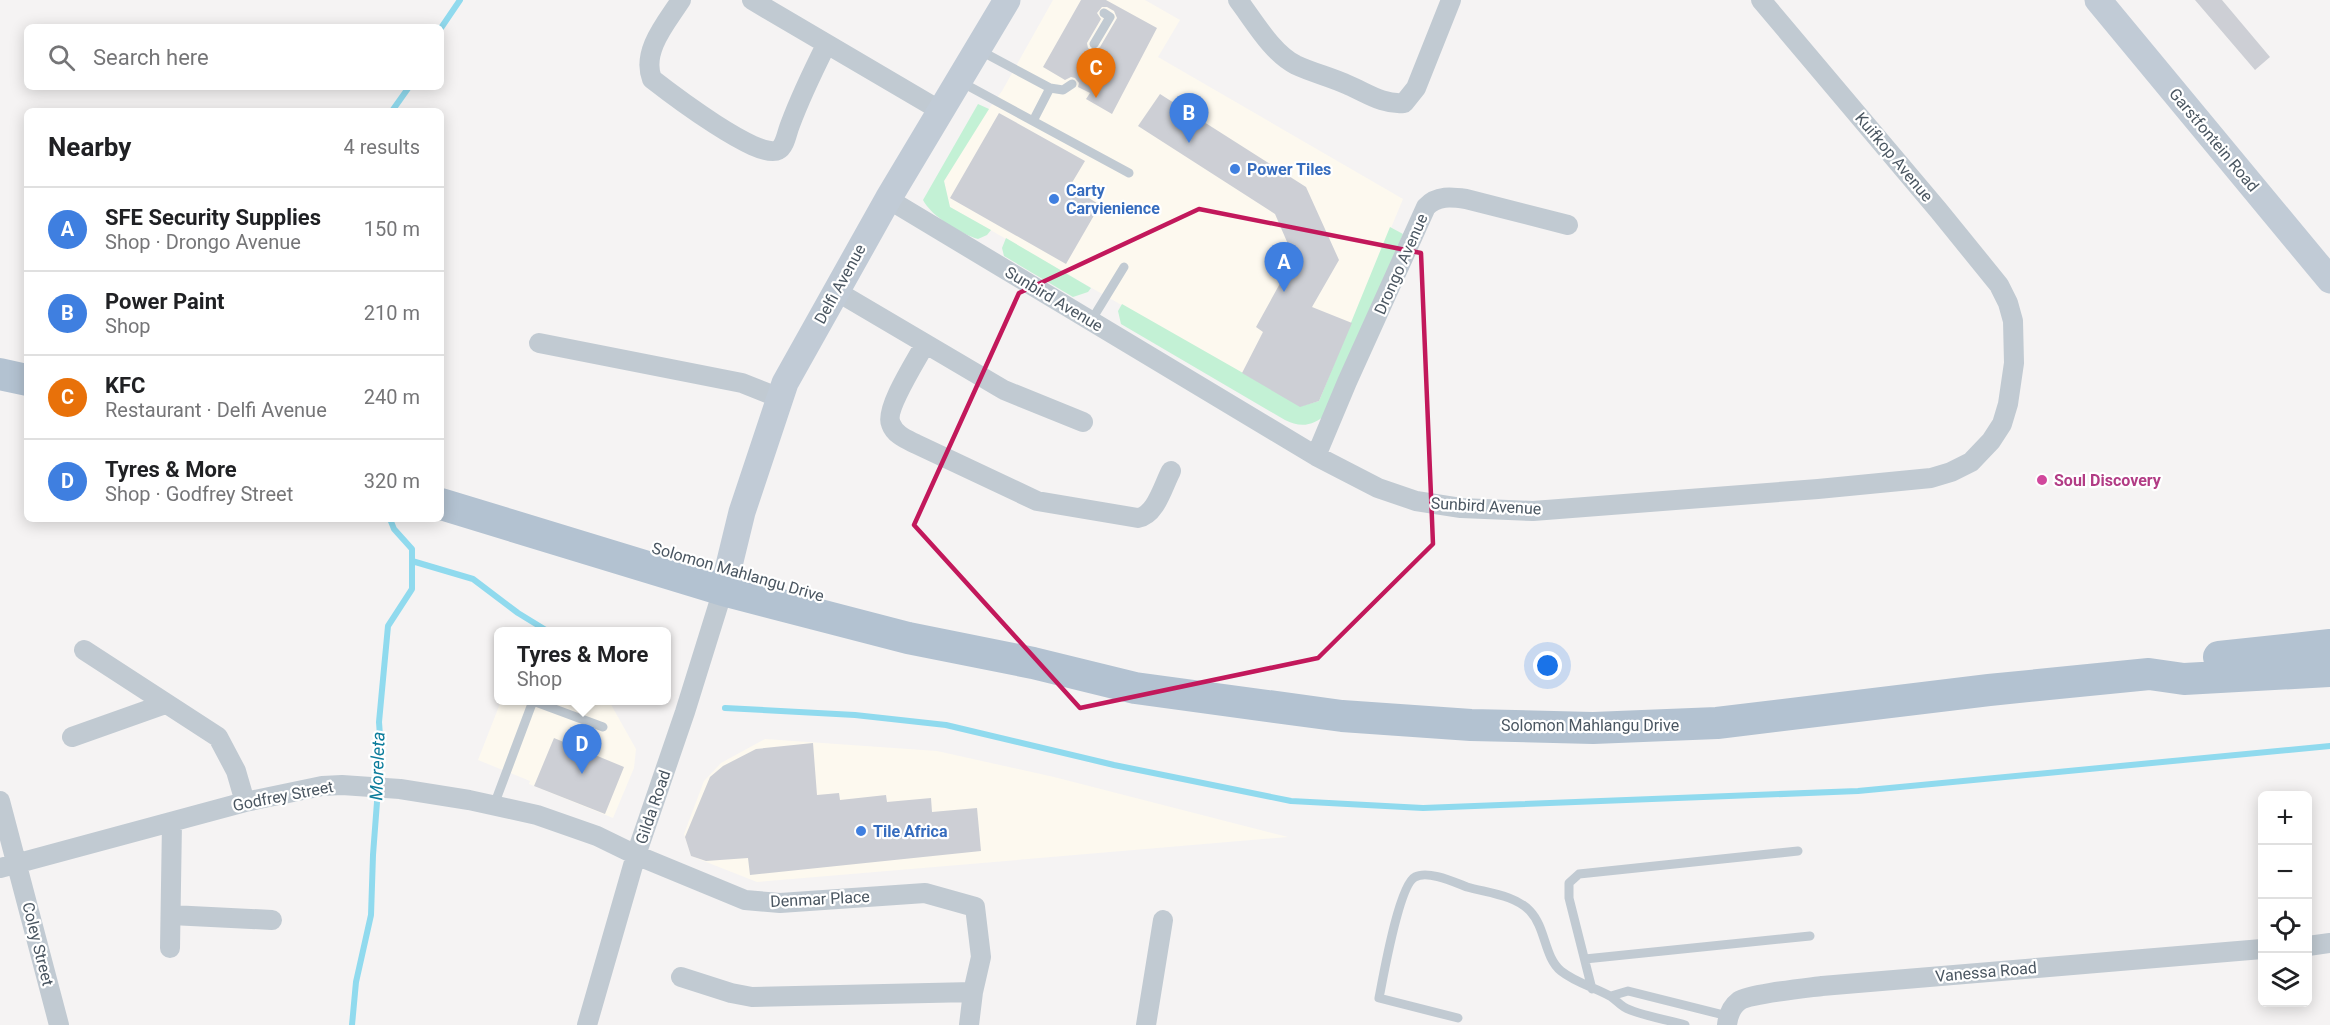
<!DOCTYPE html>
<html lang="en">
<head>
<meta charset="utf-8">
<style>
	:root { --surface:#fff; --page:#f2f2f2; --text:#202124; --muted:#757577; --line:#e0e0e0; --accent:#1a73e8 }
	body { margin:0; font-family:Roboto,sans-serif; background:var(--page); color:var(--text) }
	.controls { position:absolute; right:18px; bottom:18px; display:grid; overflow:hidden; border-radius:9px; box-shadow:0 3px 15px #0003 }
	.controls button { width:54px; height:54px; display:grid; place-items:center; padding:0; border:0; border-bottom:2px solid var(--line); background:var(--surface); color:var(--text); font:30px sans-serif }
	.you { position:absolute; left:1548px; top:666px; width:21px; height:21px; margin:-15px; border:4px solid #fff; border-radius:50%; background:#1a73e8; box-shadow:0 0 0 9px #1a73e833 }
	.badge { display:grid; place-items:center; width:39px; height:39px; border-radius:50%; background:var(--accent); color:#fff; font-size:20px; font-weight:700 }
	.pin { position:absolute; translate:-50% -50px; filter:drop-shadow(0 2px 3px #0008) }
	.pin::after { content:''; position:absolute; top:32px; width:21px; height:18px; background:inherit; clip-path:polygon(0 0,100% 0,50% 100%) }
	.popup { position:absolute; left:494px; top:627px; width:177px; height:78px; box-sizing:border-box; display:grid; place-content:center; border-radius:9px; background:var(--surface); filter:drop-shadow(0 2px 4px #0005); font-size:20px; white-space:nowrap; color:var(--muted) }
	.popup b { font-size:22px; color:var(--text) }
	.popup::after { content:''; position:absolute; left:50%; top:100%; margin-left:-12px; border:12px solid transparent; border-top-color:var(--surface) }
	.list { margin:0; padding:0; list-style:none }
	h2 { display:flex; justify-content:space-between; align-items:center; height:78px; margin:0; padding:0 24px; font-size:26px }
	h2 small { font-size:20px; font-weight:400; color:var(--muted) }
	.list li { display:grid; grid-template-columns:39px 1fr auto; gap:18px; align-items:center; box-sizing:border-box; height:84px; padding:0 24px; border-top:2px solid var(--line) }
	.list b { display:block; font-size:22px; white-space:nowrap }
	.list p { margin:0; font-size:20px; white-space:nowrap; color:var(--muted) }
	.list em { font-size:20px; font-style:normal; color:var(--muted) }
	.icon { flex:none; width:33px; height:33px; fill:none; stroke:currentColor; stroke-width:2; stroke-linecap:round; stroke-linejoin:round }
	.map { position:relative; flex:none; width:2330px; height:1025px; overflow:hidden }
	.search { position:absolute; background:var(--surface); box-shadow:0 3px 15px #0003; left:24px; top:24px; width:420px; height:66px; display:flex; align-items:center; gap:15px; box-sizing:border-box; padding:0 21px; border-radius:9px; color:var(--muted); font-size:22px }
	.panel { position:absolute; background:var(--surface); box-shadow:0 3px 15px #0003; left:24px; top:108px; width:420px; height:414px; border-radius:9px }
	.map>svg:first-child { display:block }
</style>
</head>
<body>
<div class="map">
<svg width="2330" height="1025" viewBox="0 0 2330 1025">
	<rect width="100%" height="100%" fill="#f5f3f3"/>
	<path fill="#fdf9ef" d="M1053,0h92l35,20 -22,37 245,142 -84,202 -19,6 -350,-200 -6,-26 38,-63 20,-27z
		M501,701h108l27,48 -2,19 -21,50 -79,-32 -5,-2 1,-3 -52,-21z
		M765,739l172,12 117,26 234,60 -531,45 -66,-26 -7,-22 20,-53 17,-18z"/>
	<path fill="#c3f1d5" d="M978,104l11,5 -45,72 6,26 41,23 -4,5 -9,4c-17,-5 -47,-23 -55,-39z
		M1390,227l13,7 -77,180c-12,12 -26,14 -41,6l-164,-96 -3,-13 4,-7 179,102 18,-5z
		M1006,238l85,50 -3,4 -15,5 -69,-41 -2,-8z"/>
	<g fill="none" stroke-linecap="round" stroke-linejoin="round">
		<path stroke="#90daee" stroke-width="6" d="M441,28l19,-28
			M392,111l17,-24
			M412,561l61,18 45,34 31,19
			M725,708l130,7 91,10 168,40 177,36 132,7 435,-17 472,-45
			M352,1025l4,-43 15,-67 2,-60 8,-106 -2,-27 9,-96 24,-37v-40l-18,-20 -4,-10"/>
	</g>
	<path fill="#cdcfd5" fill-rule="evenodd" d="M1081,0h25l51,28 -45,86 -26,-15 4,-6 -12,-6 1,-4 -4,-5 -4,-1 -6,3 -22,-13zM1102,7h5l7,4 3,7 -17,29 -7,4 -5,-3 -1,-5 14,-24 -4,-6z
		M2195,0h27l48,57 -15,13z
		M1160,94l146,93 33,73 -27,47 40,16 -33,78 -19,6 -58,-34 21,-41 -7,-5 38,-69 -19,-44 -137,-88z
		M999,113l86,48 -15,25 30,19 -34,59 -116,-66z
		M554,738l70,29 -19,47 -71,-28z
		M813,743l4,52 22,-2 1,7 46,-5 1,7 44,-4 1,14 45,-4 4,43 -231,24 -2,-17 -42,3 -15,-5 -6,-19 25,-60 13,-11 33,-17z"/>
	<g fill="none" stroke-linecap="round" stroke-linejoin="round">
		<path stroke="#c1cad2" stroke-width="9" d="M1094,44l16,-27 -6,-4
			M979,50l71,38
			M961,82l168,91
			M1033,121l17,-33 13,2 9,-6
			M1091,321l33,-54
			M494,805l39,-104 70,26
			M1585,959l225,-23
			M1592,989l-23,-91v-15l10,-9 219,-23
			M1611,996l17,-5 100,25
			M1458,1018l-79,-20c4,-20 20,-113 36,-121 13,-7 39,5 52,10 21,6 48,8 63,24 16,17 14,46 31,60 15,12 33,16 49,25 5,3 9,8 14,11 13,8 46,13 61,18"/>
		<path stroke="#c1cad2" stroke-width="20" d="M681,0c-14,22 -40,51 -29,79 18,14 107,82 126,71 7,-3 9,-18 12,-25 10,-27 23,-54 36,-80
			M752,0l189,111
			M1238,0c16,21 34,53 58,65 17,8 35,12 52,20 19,8 35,20 56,18l12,-15 35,-88
			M888,199l428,257 62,32 38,13 45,7 72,3 285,-22 113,-11 20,-6 20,-10 20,-21 11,-17 6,-20 6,-41 -1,-42 -5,-18 -9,-18 -60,-74 -178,-211
			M836,291l168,99 79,32
			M539,343l203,40 38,15
			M925,344c-8,15 -41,66 -34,80 4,11 15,15 25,20l121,57 101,17c18,-3 25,-32 33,-47
			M1316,456l31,-74 79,-175c11,-12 26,-10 40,-8l102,26
			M84,650l134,87 18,34 9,31
			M72,737l93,-33
			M0,801l59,224
			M0,868l245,-66 77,-16 20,-1 58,4 69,11 68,15 60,21 39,19 109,45 35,3 145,-10 50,14 6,50 -8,35 -4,33
			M171,915l101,5
			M2308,946l22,-3
			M170,948l2,-126
			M681,977l50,16 21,4 221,-5
			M587,1025l49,-170 49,-143 38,-122
			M1146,1025l17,-105
			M1727,1025c1,-9 4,-18 12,-24 10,-7 68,-13 83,-15l440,-37"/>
		<path stroke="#c1cbd6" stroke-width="27" d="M2098,0l232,280
			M723,590l19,-78 43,-129 103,-184 119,-199"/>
		<path stroke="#b3c2d1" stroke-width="32" d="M0,374l27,6
			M441,504l282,86 185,48 125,25 102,25 207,28 129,9 122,3 124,-5 272,-33 160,-16 35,5 146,-8
			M2219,657l111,-12"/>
	</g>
	<path fill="none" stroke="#c2185b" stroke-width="4.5" stroke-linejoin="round" d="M1199,209l222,44 12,291 -115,114 -238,50 -166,-183 105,-232z"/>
	<g fill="#3f7fe0" stroke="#fff" stroke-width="2">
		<circle cx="1235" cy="169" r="6"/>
		<circle cx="1054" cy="199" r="6"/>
		<circle cx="861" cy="831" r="6"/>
	</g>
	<circle fill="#d1479c" stroke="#fff" stroke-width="2" cx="2042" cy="480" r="6"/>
	<g text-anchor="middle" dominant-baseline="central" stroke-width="4.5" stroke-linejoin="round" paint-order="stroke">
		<g font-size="16" fill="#4a5661" stroke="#fff">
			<text transform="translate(2214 140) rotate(50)">Garstfontein Road</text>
			<text transform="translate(1894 157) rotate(50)">Kuifkop Avenue</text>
			<text transform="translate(1401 264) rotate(-66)">Drongo Avenue</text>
			<text transform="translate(840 284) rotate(-61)">Delfi Avenue</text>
			<text transform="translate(1054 299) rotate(31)">Sunbird Avenue</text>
			<text transform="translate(1486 506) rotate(3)">Sunbird Avenue</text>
			<text transform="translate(738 572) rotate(16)">Solomon Mahlangu Drive</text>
			<text x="1590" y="725">Solomon Mahlangu Drive</text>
			<text transform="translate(283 796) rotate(-11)">Godfrey Street</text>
			<text transform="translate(653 807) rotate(-71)">Gilda Road</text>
			<text transform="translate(820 899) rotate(-3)">Denmar Place</text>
			<text transform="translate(38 944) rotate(76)">Coley Street</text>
			<text transform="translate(1986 972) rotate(-5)">Vanessa Road</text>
		</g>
		<g font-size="16" font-weight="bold" fill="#366cbe" stroke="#fff" text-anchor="start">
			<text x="1247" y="169">Power Tiles</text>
			<text x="1066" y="190">Carty<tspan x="1066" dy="18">Carvienience</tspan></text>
			<text x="873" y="831">Tile Africa</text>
		</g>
		<g font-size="16" font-weight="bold" fill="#b23c85" stroke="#fff" text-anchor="start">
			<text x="2054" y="480">Soul Discovery</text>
		</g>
		<g font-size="18" font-style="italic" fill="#0c7c9b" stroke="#fff">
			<text transform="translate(377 766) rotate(-88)">Moreleta</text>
		</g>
	</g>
</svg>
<div class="controls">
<button>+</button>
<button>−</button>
<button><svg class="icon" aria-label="locate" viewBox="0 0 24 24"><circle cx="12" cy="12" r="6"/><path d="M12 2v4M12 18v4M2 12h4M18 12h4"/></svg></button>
<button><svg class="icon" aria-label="layers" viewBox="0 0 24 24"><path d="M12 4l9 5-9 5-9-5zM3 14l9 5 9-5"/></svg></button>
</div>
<div class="you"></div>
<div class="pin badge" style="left:1284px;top:292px;background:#3f7fe0">A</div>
<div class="pin badge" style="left:1189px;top:143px;background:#3f7fe0">B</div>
<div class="pin badge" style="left:1096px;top:98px;background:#e8710a">C</div>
<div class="pin badge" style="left:582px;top:774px;background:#3f7fe0">D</div>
<div class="popup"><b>Tyres &amp; More</b>Shop</div>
<div class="search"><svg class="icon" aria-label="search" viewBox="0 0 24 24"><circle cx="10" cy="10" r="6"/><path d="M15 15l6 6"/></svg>Search here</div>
<section class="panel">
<h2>Nearby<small>4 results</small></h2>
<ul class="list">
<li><span class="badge" style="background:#3f7fe0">A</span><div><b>SFE Security Supplies</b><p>Shop · Drongo Avenue</p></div><em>150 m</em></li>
<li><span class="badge" style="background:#3f7fe0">B</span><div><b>Power Paint</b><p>Shop</p></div><em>210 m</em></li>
<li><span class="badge" style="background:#e8710a">C</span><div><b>KFC</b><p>Restaurant · Delfi Avenue</p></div><em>240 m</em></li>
<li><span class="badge" style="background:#3f7fe0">D</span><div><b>Tyres &amp; More</b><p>Shop · Godfrey Street</p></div><em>320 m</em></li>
</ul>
</section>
</div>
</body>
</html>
